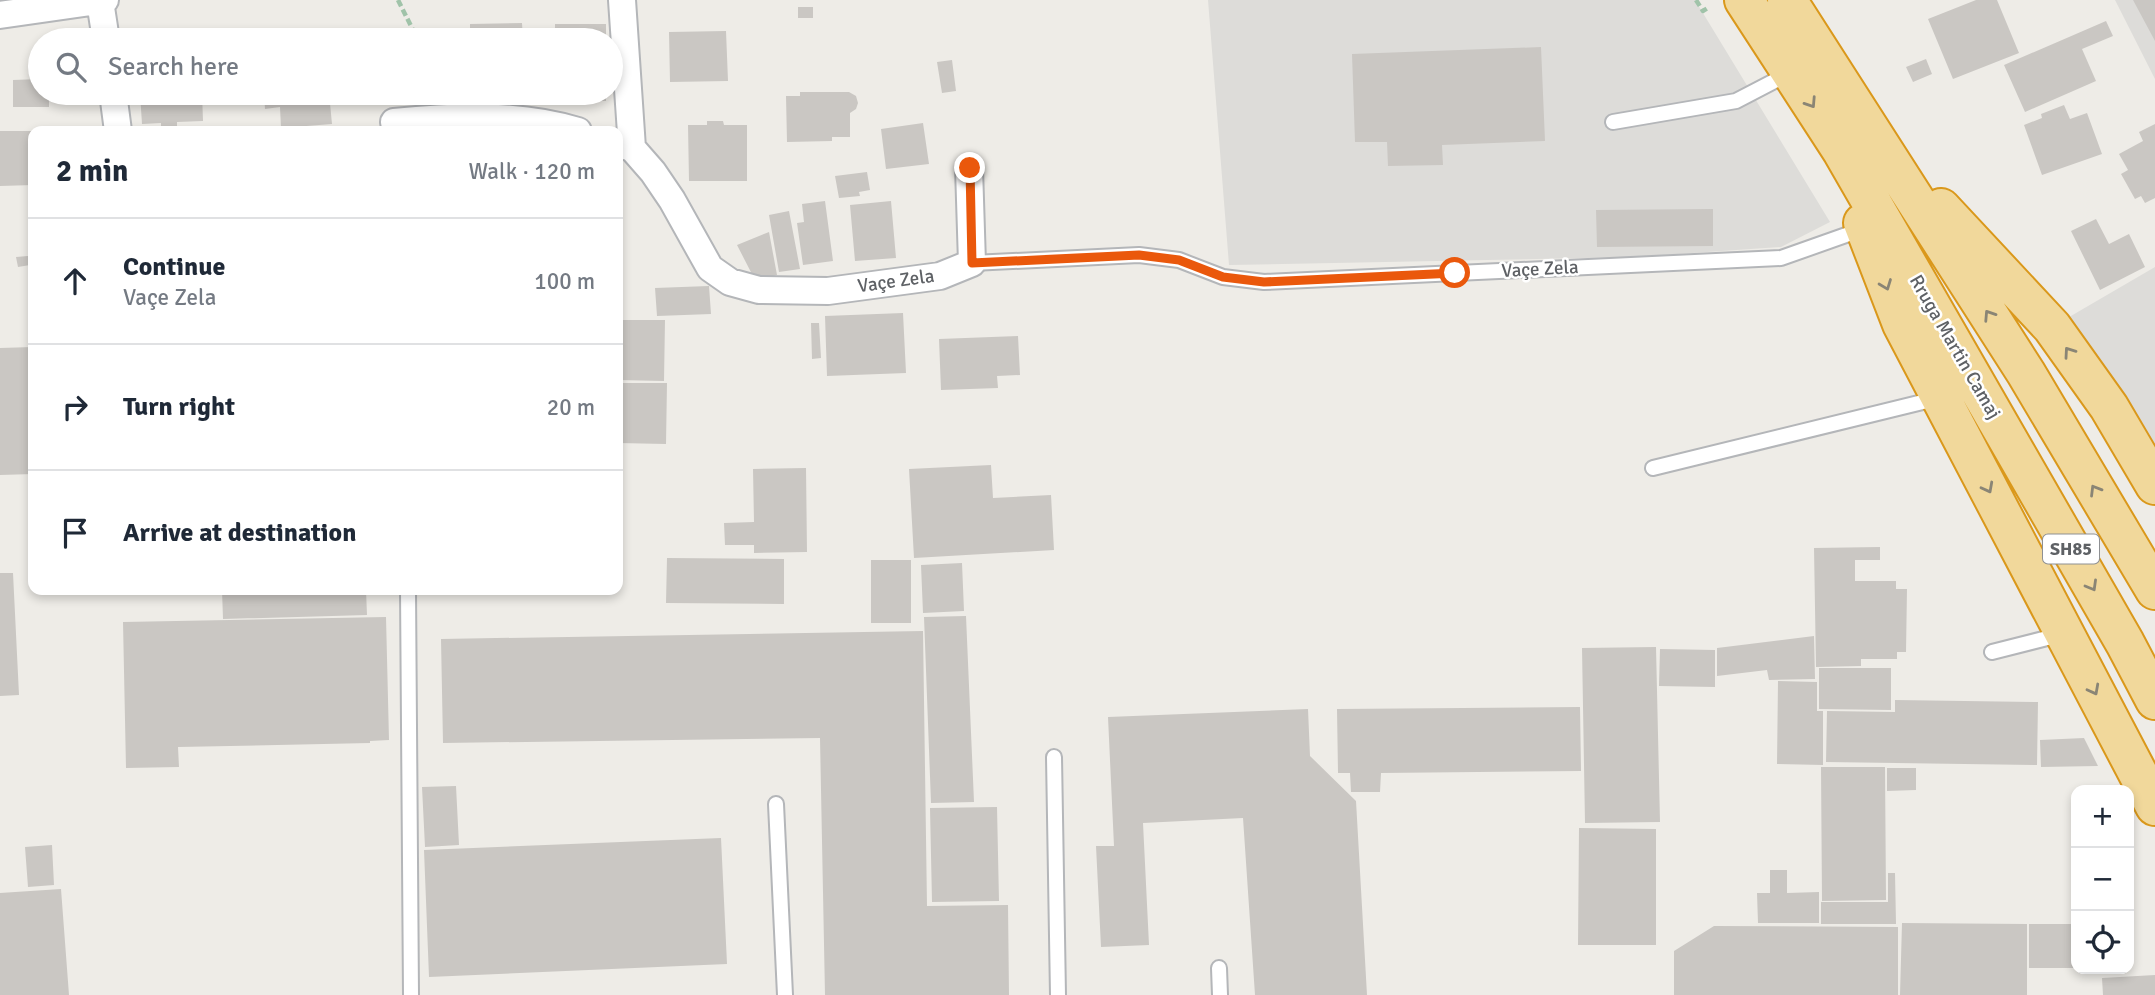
<!DOCTYPE html>
<html lang="en">
<head>
<meta charset="utf-8">
<style>
	:root { --surface:#fff; --page:#f2f2f3; --text:#1f2937; --muted:#747a83; --line:#e0e1e3 }
	body { margin:0; font-family:Signika,sans-serif; background:var(--page); color:var(--text) }
	.controls { position:absolute; right:21px; bottom:21px; display:grid; overflow:hidden; border-radius:14px; box-shadow:0 4px 10px #0003 }
	.controls button { width:63px; height:63px; display:grid; place-items:center; padding:0; border:0; border-bottom:2px solid var(--line); background:var(--surface); color:var(--text); font:35px sans-serif }
	.stop { position:absolute; width:21px; height:21px; margin:-16px; border:5px solid #ea580c; border-radius:50%; background:#fff }
	.stop.end { background:#ea580c; border-color:#fff; box-shadow:0 2px 7px #0008 }
	.list { margin:0; padding:0; list-style:none }
	h2 { display:flex; justify-content:space-between; align-items:center; height:91px; margin:0; padding:0 28px; font-size:30px }
	h2 small { font-size:23px; font-weight:400; color:var(--muted) }
	.list li { display:grid; grid-template-columns:46px 1fr auto; gap:21px; align-items:center; box-sizing:border-box; height:126px; padding:0 28px; border-top:2px solid var(--line) }
	.list b { display:block; font-size:26px; white-space:nowrap }
	.list p { margin:0; font-size:23px; white-space:nowrap; color:var(--muted) }
	.list em { font-size:23px; font-style:normal; color:var(--muted) }
	.icon { flex:none; width:38px; height:38px; fill:none; stroke:currentColor; stroke-width:2; stroke-linecap:round; stroke-linejoin:round }
	.map { position:relative; flex:none; width:2155px; height:995px; overflow:hidden }
	.search { position:absolute; background:var(--surface); box-shadow:0 4px 10px #0003; left:28px; top:28px; width:595px; height:77px; display:flex; align-items:center; gap:18px; box-sizing:border-box; padding:0 24px; border-radius:38px; color:var(--muted); font-size:26px }
	.panel { position:absolute; background:var(--surface); box-shadow:0 4px 10px #0003; left:28px; top:126px; width:595px; height:469px; border-radius:14px }
	.map>svg:first-child { display:block }
</style>
</head>
<body>
<div class="map">
<svg width="2155" height="995" viewBox="0 0 2155 995">
	<rect width="100%" height="100%" fill="#eeece7"/>
	<path fill="#dddcd9" d="M1208,0h487l135,222 -49,25 -147,10 -405,8z
		M2115,0h40v79z
		M2155,267v218l-103,-158z"/>
	<path fill="#cac7c3" d="M1976,0h21l22,53 -66,26 -25,-60z
		M2133,0h22v41z
		M798,7h15v11h-15z
		M2106,21l7,15 -31,13 14,32 -71,31 -21,-47z
		M522,23l1,17h-53v-16z
		M555,24h51v16h-51z
		M726,31l2,50 -58,1 -1,-50z
		M1541,47l4,94 -103,4 1,20 -55,1 -1,-24h-32l-3,-88z
		M1926,59l6,15 -19,8 -7,-15z
		M952,60l4,31 -14,2 -5,-31z
		M40,79v14h9v14h-36v-27z
		M800,92h49l7,4 2,7 -2,6 -6,4v24h-18v4l-45,1 -1,-46h14z
		M140,93h62l1,28 -26,1v4l-16,1v-4l-19,1z
		M205,93h12v10l-11,1z
		M264,93h65l3,31 -51,4 -1,-21 -15,2z
		M335,93h50v11h-50z
		M555,93h51v8h-31v-6h-20z
		M2064,105l6,14 17,-6 15,41 -60,21 -18,-50 18,-7 -1,-4z
		M707,121h16l1,4h23v56h-58l-1,-56h19z
		M923,123l6,41 -43,5 -5,-40z
		M2155,124v74l-10,5 -4,-7 -6,3 -14,-25 7,-4 -9,-16 24,-13 -4,-9z
		M0,131h33v54l-33,1z
		M867,172l3,18 -11,2 1,4 -21,2 -4,-22z
		M825,201l8,60 -30,4 -6,-42 7,-1 -2,-18z
		M891,201l5,57 -41,3 -5,-56z
		M1713,209v37l-116,1 -1,-37z
		M789,211l11,58 -21,3 -10,-57z
		M2096,219l13,25 20,-10 16,33 -45,23 -29,-59z
		M769,232l8,43 -8,2 1,4 -15,-1 -18,-35z
		M28,256l2,9 -12,2 -2,-10z
		M709,286l2,28 -54,2 -2,-28z
		M903,313l3,60 -79,3 -2,-60z
		M618,320h47l-1,61 -46,-1z
		M811,323h8l2,35 -9,1z
		M1018,336l2,39 -23,1 1,12 -57,2 -2,-51z
		M33,347v127l-33,1v-127z
		M618,383h49l-1,61 -48,-1z
		M991,465l2,33 58,-3 3,55 -140,8 -5,-89z
		M806,468l1,84 -53,1v-8h-29l-1,-22 30,-1 -1,-53z
		M1880,547v13h-25v21h41v8h11l-1,63h-9v7h-36v7l-45,1 -2,-119z
		M667,558l117,1v45l-118,-1z
		M871,560h40v63h-40z
		M962,563l2,48 -41,2 -2,-48z
		M0,573h13l6,122 -19,1z
		M222,590h144l1,25 -144,4z
		M966,616l8,186 -43,1 -7,-186z
		M386,617l3,123 -19,1v2l-192,4 1,20 -53,1 -3,-146z
		M923,631l4,275 81,-1 1,90h-184l-5,-257 -377,5 -2,-104z
		M1814,636l1,43 -46,1 -2,-10 -50,6v-28z
		M1656,647l4,175 -75,1 -3,-175z
		M1660,649l55,1v37l-56,-1z
		M1819,668h72v42l-72,-1z
		M1778,681l39,1v29h6v54l-46,-1z
		M1895,700l143,2 -1,63 -211,-3 1,-51 68,1z
		M1580,707l1,64 -200,2 -1,19h-29l-1,-19h-12l-1,-64z
		M1308,709l2,47 46,45 11,194h-112l-12,-177 -100,5 6,122 -48,2 -5,-101h18l-6,-129z
		M2084,738l14,28 -57,1 -1,-27z
		M1821,767h64l1,133 -64,1z
		M1887,768h29v22l-29,1z
		M456,786l3,59 -34,2 -3,-60z
		M997,807l2,94 -67,1 -2,-94z
		M1579,828l77,1v116h-78z
		M721,838l6,126 -298,13 -5,-127z
		M52,845l2,40 -26,2 -3,-40z
		M1770,870h17v23l32,-1v31h-61l-1,-30h13z
		M1888,873h7l1,51h-75v-22h67z
		M61,889l8,106h-69v-102z
		M1902,923l125,1v71h-127z
		M2029,924h47v44h-47z
		M1714,926l184,1v68h-224v-44z
		M2155,975v20h-52l-1,-17z"/>
	<g fill="none" stroke-linecap="round" stroke-linejoin="round">
		<defs>
			<path id="lane" d="M1613,122l123,-21 54,-28
				M972,263l167,-8 40,5 44,17 41,5 517,-24 82,-29
				M1653,468l286,-70
				M408,590l3,405
				M1992,652l71,-18
				M1054,757l4,238
				M776,804l9,191
				M1219,968l1,27"/>
			<path id="street" d="M622,0l10,148
				M100,1l6,39
				M0,15l105,-15
				M113,93l5,38
				M394,122c61,-6 125,-9 184,9
				M618,144l14,4 21,24 19,28 38,68 20,14 29,8 69,1 112,-15 32,-13 -3,-95"/>
			<path id="highway" d="M1744,0l98,151 283,492 30,57
				M1787,0l239,373 129,217
				M1941,208l111,119 57,80 46,78
				M1863,223l39,101 253,482"/>
		</defs>
		<use href="#lane" stroke="#b4b6b9" stroke-width="18"/>
		<use href="#street" stroke="#b4b6b9" stroke-width="30"/>
		<use href="#highway" stroke="#da981b" stroke-width="42"/>
		<path stroke="#a0c3a9" stroke-width="4.5" stroke-dasharray="7 3.5" stroke-linecap="butt" d="M398,0l20,40
			M1696,0l7,11 6,-4"/>
		<use href="#lane" stroke="#fff" stroke-width="14"/>
		<use href="#street" stroke="#fff" stroke-width="26"/>
		<use href="#highway" stroke="#f1d89b" stroke-width="38"/>
	</g>
	<defs><path id="oneway-chevron" d="M-2-3.5L2.5 0L-2 3.5" fill="none" stroke-width="1.6" stroke-linecap="round" stroke-linejoin="round" transform="scale(1.75)"/></defs>
	<g stroke="#8a8575">
		<use href="#oneway-chevron" transform="translate(1811 103) rotate(57)"/>
		<use href="#oneway-chevron" transform="translate(1886 285) rotate(69)"/>
		<use href="#oneway-chevron" transform="translate(1989 315) rotate(-123)"/>
		<use href="#oneway-chevron" transform="translate(2069 352) rotate(-125)"/>
		<use href="#oneway-chevron" transform="translate(1988 488) rotate(62)"/>
		<use href="#oneway-chevron" transform="translate(2095 490) rotate(-121)"/>
		<use href="#oneway-chevron" transform="translate(2092 586) rotate(60)"/>
		<use href="#oneway-chevron" transform="translate(2094 690) rotate(62)"/>
	</g>
	<g fill="none" stroke-linecap="round" stroke-linejoin="round">
		<path stroke="#ea580c" stroke-width="9" d="M970,168l2,95 167,-8 40,5 44,17 41,5 191,-9"/>
	</g>
	<g text-anchor="middle" dominant-baseline="central" stroke-width="5" stroke-linejoin="round" paint-order="stroke">
		<rect fill="#fff" stroke="#8e9093" stroke-width="2" x="2043" y="534.5" width="56" height="29" rx="5"/>
		<g font-size="18" font-weight="bold" fill="#5e6165">
			<text x="2071" y="549">SH85</text>
		</g>
		<g font-size="19" fill="#5e6165" stroke="#fff">
			<text transform="translate(1540 269) rotate(-3)">Vaçe Zela</text>
			<text transform="translate(896 281) rotate(-8)">Vaçe Zela</text>
			<text transform="translate(1955 347) rotate(60)">Rruga Martin Camaj</text>
		</g>
	</g>
</svg>
<div class="controls">
<button>+</button>
<button>−</button>
<button><svg class="icon" aria-label="locate" viewBox="0 0 24 24"><circle cx="12" cy="12" r="6"/><path d="M12 2v4M12 18v4M2 12h4M18 12h4"/></svg></button>
</div>
<div class="stop" style="left:1455px;top:273px"></div>
<div class="stop end" style="left:970px;top:168px"></div>
<div class="search"><svg class="icon" aria-label="search" viewBox="0 0 24 24"><circle cx="10" cy="10" r="6"/><path d="M15 15l6 6"/></svg>Search here</div>
<section class="panel">
<h2>2 min<small>Walk · 120 m</small></h2>
<ul class="list">
<li><svg class="icon" aria-label="ahead" viewBox="0 0 24 24"><path d="M12 20V5M6 11l6-6 6 6"/></svg><div><b>Continue</b><p>Vaçe Zela</p></div><em>100 m</em></li>
<li><svg class="icon" aria-label="right" viewBox="0 0 24 24"><path d="M7 20v-9h11M14 6l5 5-5 5"/></svg><div><b>Turn right</b></div><em>20 m</em></li>
<li><svg class="icon" aria-label="arrive" viewBox="0 0 24 24"><path d="M6 21V4h12l-3 4 3 4H6"/></svg><div><b>Arrive at destination</b></div></li>
</ul>
</section>
</div>
</body>
</html>
